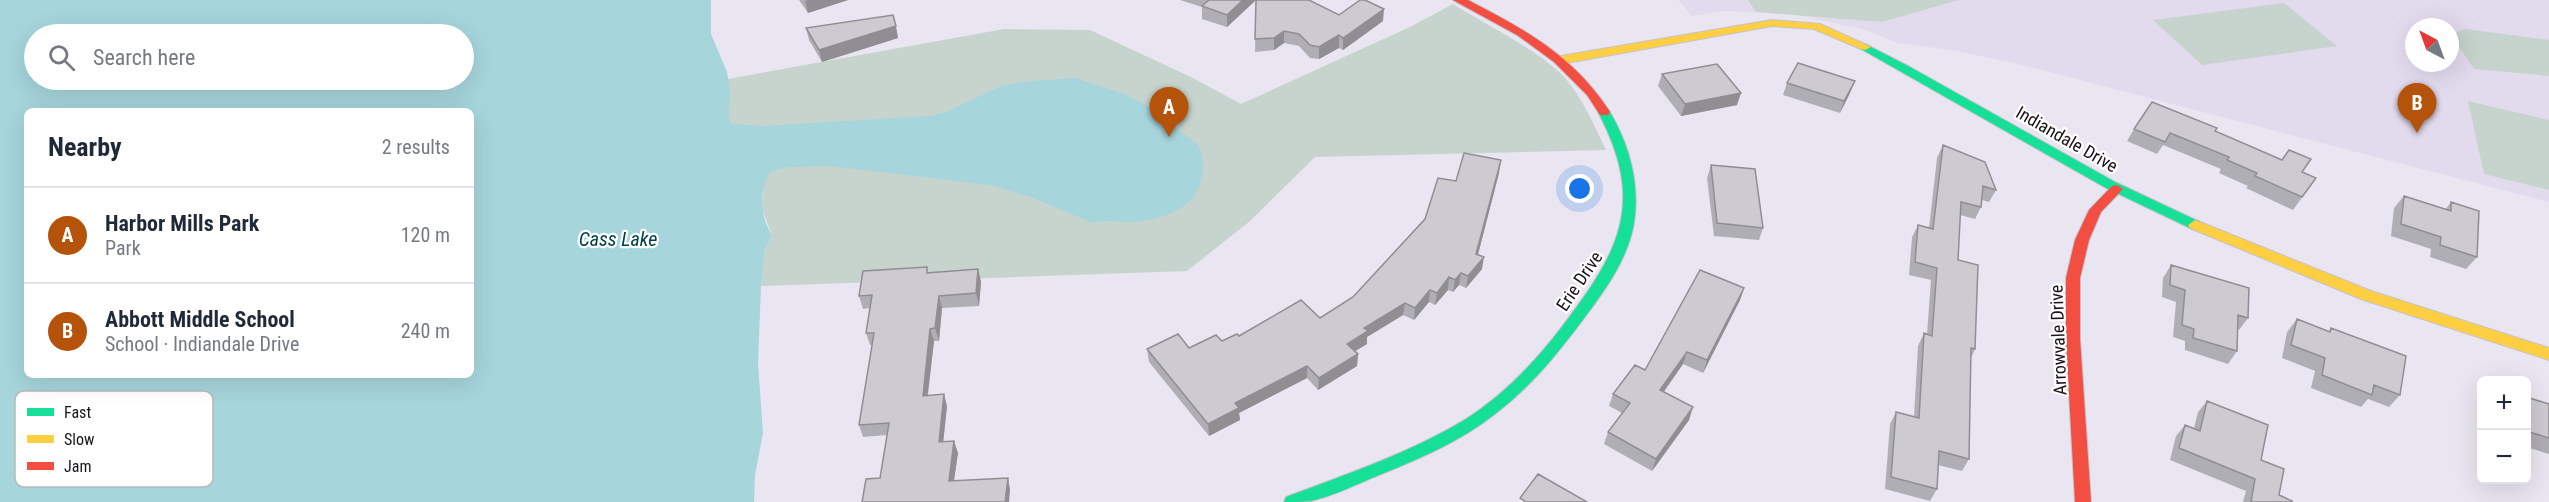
<!DOCTYPE html>
<html lang="en">
<head>
<meta charset="utf-8">
<style>
	:root { --surface:#fff; --page:#f6f6f7; --text:#1f2937; --muted:#747a83; --line:#e0e1e3; --accent:#b45309 }
	body { margin:0; font-family:"Roboto Condensed",sans-serif; background:var(--page); color:var(--text) }
	.controls { position:absolute; right:18px; bottom:18px; display:grid; overflow:hidden; border-radius:9px; box-shadow:0 6px 24px #0002 }
	.controls button { width:54px; height:54px; display:grid; place-items:center; padding:0; border:0; border-bottom:2px solid var(--line); background:var(--surface); color:var(--text); font:30px sans-serif }
	.compass { position:absolute; left:2405px; top:18px; width:54px; height:54px; border-radius:50%; background:var(--surface); box-shadow:0 6px 24px #0002; rotate:319deg }
	.you { position:absolute; left:1580px; top:189px; width:21px; height:21px; margin:-15px; border:4px solid #fff; border-radius:50%; background:#1a73e8; box-shadow:0 0 0 9px #1a73e833 }
	.badge { display:grid; place-items:center; width:39px; height:39px; border-radius:50%; background:var(--accent); color:#fff; font-size:20px; font-weight:700 }
	.pin { position:absolute; translate:-50% -50px; filter:drop-shadow(0 2px 3px #0008) }
	.pin::after { content:''; position:absolute; top:32px; width:21px; height:18px; background:inherit; clip-path:polygon(0 0,100% 0,50% 100%) }
	.list { margin:0; padding:0; list-style:none }
	h2 { display:flex; justify-content:space-between; align-items:center; height:78px; margin:0; padding:0 24px; font-size:26px }
	h2 small { font-size:20px; font-weight:400; color:var(--muted) }
	.list li { display:grid; grid-template-columns:39px 1fr auto; gap:18px; align-items:center; box-sizing:border-box; height:96px; padding:0 24px; border-top:2px solid var(--line) }
	.list b { display:block; font-size:22px; white-space:nowrap }
	.list p { margin:0; font-size:20px; white-space:nowrap; color:var(--muted) }
	.list em { font-size:20px; font-style:normal; color:var(--muted) }
	.icon { flex:none; width:33px; height:33px; fill:none; stroke:currentColor; stroke-width:2; stroke-linecap:round; stroke-linejoin:round }
	.map { position:relative; flex:none; width:2549px; height:502px; overflow:hidden }
	.search { position:absolute; background:var(--surface); box-shadow:0 6px 24px #0002; left:24px; top:24px; width:450px; height:66px; display:flex; align-items:center; gap:15px; box-sizing:border-box; padding:0 21px; border-radius:33px; color:var(--muted); font-size:22px }
	.panel { position:absolute; background:var(--surface); box-shadow:0 6px 24px #0002; left:24px; top:108px; width:450px; height:270px; border-radius:9px }
	.map>svg:first-child { display:block }
</style>
</head>
<body>
<div class="map">
<svg width="2549" height="502" viewBox="0 0 2549 502">
	<rect width="100%" height="100%" fill="#eae6f1"/>
	<path fill="#e2dbee" fill-rule="evenodd" d="M1678,0h871v202l-527,-137 -65,-14 -59,-8 -36,-14 -70,-15 -67,-3 -33,5zM2414,27h36v36h-36z"/>
	<path fill="#c6d4cd" d="M1748,0h211l-77,22 -126,-10z
		M2284,3l53,43 -135,19 -49,-45z
		M1453,4c30,19 89,48 112,74 18,21 29,47 41,72l-291,7 -66,65 -62,49 -426,15 4,-37 7,-14 -10,-26 1,-27 -34,-63 -1,-40 276,-50 86,1 103,48 48,26 169,-77z
		M2465,29l84,11v36l-75,-7 -23,-34z
		M2468,101l81,19v70l-65,-16z"/>
	<path fill="#a6d5dc" fill-rule="evenodd" d="M0,0h711v34l16,38 3,17 -1,30 3,5 30,2 169,-10 15,-4 53,-25 21,-5 55,-4 49,16 25,13 48,37c7,9 7,24 4,36 -6,30 -43,41 -71,42 -12,0 -26,-3 -37,1l-60,-25 -42,-13 -161,-19 -41,1 -19,5c-12,20 -10,43 2,63l-7,14 -4,37 -3,78 5,69 -8,42 -1,27h-754zM34,34h430v46h-430zM27,111h444v264h-444z"/>
	<g fill="none" stroke-linecap="round" stroke-linejoin="round">
		<defs>
			<path id="fast" d="M1865,44l45,23 205,115 85,40 2,3 -7,5 -5,-2 -84,-40 -245,-139 -2,-2z
				M1604,108l4,1c26,42 38,97 17,144 -11,26 -29,49 -46,72 -25,33 -51,64 -84,89 -34,27 -76,45 -116,61 -22,9 -45,21 -68,26 -8,1 -18,1 -27,1l2,-5c61,-23 124,-44 180,-78 38,-24 68,-56 95,-91 58,-76 86,-124 37,-216z"/>
			<path id="slow" d="M1772,20l48,4 51,23 -6,3 -4,-1 -47,-20 -42,-3 -211,38 -6,-4 6,-4z
				M2195,220l176,71 178,57v12l-188,-61 -171,-71 -2,-3z"/>
			<path id="jam" d="M1453,0h15c56,29 104,55 140,109l2,3 -2,3h-8l-13,-20 -33,-33 -37,-27z
				M2117,185l6,4 -22,23 -12,28 -9,38v61l11,163h-16l-9,-163v-61l9,-38 14,-30 23,-24z"/>
		</defs>
		<use href="#fast" stroke="#c5c2ca" stroke-width="2"/>
		<use href="#slow" stroke="#c5c2ca" stroke-width="2"/>
		<use href="#jam" stroke="#c5c2ca" stroke-width="2"/>
		<use href="#fast" fill="#16e098" fill-rule="evenodd"/>
		<use href="#slow" fill="#ffcf43" fill-rule="evenodd"/>
		<use href="#jam" fill="#f24e42" fill-rule="evenodd"/>
	</g>
	<path fill="#b0aeb5" d="M799,0h49l-40,13z
		M1180,0h129l30,15 44,6 -40,29 -4,-2 -20,11 -9,-1 -11,-12 -15,-3 -10,7 -19,2 1,-52 -29,27 -25,-8v-12z
		M893,15l5,23 -76,24 -13,-22 -3,-12z
		M1662,74l75,31 -56,11 -23,-30z
		M1787,83l63,10 -10,20 -57,-18z
		M2134,129l81,2 101,47 -23,32 -47,-22 2,-2 -29,-13 2,-4 -58,-24 -6,9 -30,-13z
		M1943,145l53,45 -7,12 -7,-2 -1,7 -6,12 -15,-4 -2,45 17,89 -4,9 -2,101 -7,12 -24,-6 -1,24 -7,12 -45,-12 5,-65 6,-12 18,5 4,-71 6,-13 3,1 4,-54 -22,-5 3,-38 6,-12 11,3 8,-70z
		M1711,165l52,63 -4,12 -45,-4 -7,-58z
		M1499,173l-21,81 4,15 -16,19 -7,-3 -6,7 -5,-2 -13,15 -6,-3 -15,18 -11,-5 -36,22v7l-12,7 3,3 -1,12 -39,24 -11,-12 -68,35 1,7 -31,16 -60,-74 -2,-13 42,-1 33,-7 17,-5 81,-18 33,-21 72,-78 31,-38z
		M2404,196l42,13 5,-7 26,55 -11,12 -36,-12 1,-8 -40,-13 3,-28z
		M2171,265l77,53 -9,12 -1,-1 -1,22 -9,13 -43,-14v-9l-12,-4 3,-35 -14,-5 1,-19z
		M978,269l3,13 -2,24 -37,2 -3,33h-5l-6,54 19,11 -4,36 15,11 -4,28 54,-3 2,12 -130,-12 7,-43 -24,2 -4,-12 13,-80h-2l-4,-12 4,-25 -7,1 -4,-13 70,-24z
		M1744,288l-4,12 -37,73 -20,-9 -19,28 25,28 -37,51 -48,-27 4,-12 14,-19 -13,-7 4,-12 32,-24z
		M2297,319l32,12 2,-3 69,67 -11,12 -21,-8 -7,8 -50,-19 4,-17 -33,-13 5,-26z
		M2481,393v40l-4,-35z
		M2526,397l23,7v50l-23,-7z
		M2207,401l54,59 18,35 13,7h-49l3,-11 -76,-31 6,-24 9,-11 9,3 4,-16z"/>
	<path fill="#908d93" d="M808,0h40l-40,13 -3,-12z
		M1243,0h13l-29,27v-12z
		M1384,9l-1,12 -40,29v-12z
		M896,26l2,12 -76,24 -3,-12z
		M1284,31v12l-10,7v-12z
		M1339,35v13l-20,11v-12z
		M1855,81l-5,12 -10,20 4,-12z
		M1741,93l-4,12 -56,11 4,-12z
		M1501,160l-2,13 -24,93 1,-12z
		M1484,257l-2,12 -16,19 2,-12z
		M978,269l3,13 -2,24 -3,-13z
		M1461,273l-2,12 -6,7 2,-12z
		M1449,277l-1,13 -13,15 2,-12z
		M1744,288l-4,12 -37,73 4,-13z
		M1430,290l-1,12 -15,18 1,-12z
		M939,296l3,12 -3,33 -4,-13z
		M1405,303l-2,12 -36,22v7l-20,12v-12l17,-16z
		M930,329l4,12 -8,67 -3,-12z
		M1687,352l-4,12 -27,38 4,-12z
		M1358,354l-1,12 -39,24 1,-12z
		M1307,366v12l-68,35 1,7 -31,16 -1,-12 27,-21z
		M944,394l3,12 -5,48 -3,-12z
		M1693,407l-4,13 -37,51 4,-12z
		M954,441l4,12 -6,40 -3,-12z
		M1008,478l2,12 -1,12h-4z"/>
	<path fill="#cdcad2" stroke="#908d93" stroke-width="1.5" d="M1209,0h34l-16,15 -25,-9z
		M1256,0h53l30,15 21,-15h5l19,9 -41,29 -4,-3 -20,12 -9,-2 -11,-11 -15,-3 -10,7 -19,1z
		M893,15l3,11 -77,24 -13,-22z
		M1798,63l57,18 -11,20 -57,-18z
		M1717,64l24,29 -56,11 -23,-30z
		M2152,102l65,26 -2,3 67,29 7,-10 22,9 -9,13 14,6 -14,19 -47,-21 2,-3 -30,-13 2,-3 -59,-24 -5,9 -31,-13z
		M1943,145l42,17 11,28 -13,-4 -2,21 -20,-5 -3,58 20,5 -3,84 -4,-1 -2,111 -30,-8 -2,38 -46,-12 5,-65 23,6 5,-85 8,3 5,-68 -22,-6 3,-37 15,4z
		M1464,153l37,7 -25,94 8,3 -16,19 -7,-3 -6,7 -6,-3 -12,16 -7,-3 -15,18 -10,-5 -41,25 4,3 -21,13 11,10 -39,24 -12,-12 -72,37 4,5 -31,16 -61,-75 31,-15 11,14 27,-13 6,6 15,-7 2,2 62,-36 19,18 33,-21 72,-78 13,-41 18,3z
		M1711,165l44,4 8,59 -46,-5z
		M2404,196l47,15v-9l28,9 -2,46 -37,-12 1,-8 -40,-13z
		M2171,265l78,23 -1,30 -10,-3 -1,36 -44,-13 1,-9 -12,-4 3,-35 -15,-5z
		M927,267v6l51,-4 -2,24 -37,3 -4,32 -5,1 -7,67 21,-2 -5,48 15,-1 -5,40 59,-3 -3,24h-143l4,-23 14,-1 9,-55 -30,2 15,-92h-8l6,-38 -13,1 4,-25z
		M1700,270l44,18 -37,72 -20,-8 -27,38 33,17 -37,52 -48,-27 22,-29 -17,-9 22,-29 10,5z
		M2297,319l33,13 1,-4 75,28 -6,39 -26,-10 -2,10 -50,-20 3,-17 -34,-13z
		M2526,397l23,7v34l-23,-7z
		M2207,401l61,24 -7,35 23,9 -5,26 13,6v1h-41l4,-23 -76,-31 6,-23 15,6z
		M1538,474l49,28h-61l-6,-4z"/>
	<g text-anchor="middle" dominant-baseline="central" stroke-width="4.5" stroke-linejoin="round" paint-order="stroke">
		<g font-size="18" fill="#16131a" stroke="#fff">
			<text transform="translate(2067 139) rotate(30)">Indiandale Drive</text>
			<text transform="translate(1579 281) rotate(-56)">Erie Drive</text>
			<text transform="translate(2058 340) rotate(-92)">Arrowvale Drive</text>
		</g>
		<g font-size="20" font-style="italic" fill="#004246" stroke="#fff">
			<text x="618" y="239">Cass Lake</text>
		</g>
	</g>
	<rect x="15" y="391" width="198" height="96" rx="9" fill="#fff" stroke="#b9b8ba" stroke-width="1.5"/>
	<rect x="27" y="408" width="27" height="8" fill="#16e098"/>
	<rect x="27" y="435" width="27" height="8" fill="#ffcf43"/>
	<rect x="27" y="462" width="27" height="8" fill="#f24e42"/>
	<g font-size="16" fill="#16131a">
		<text x="64" y="418">Fast</text>
		<text x="64" y="445">Slow</text>
		<text x="64" y="472">Jam</text>
	</g>
</svg>
<div class="controls">
<button>+</button>
<button>−</button>
</div>
<svg class="compass" viewBox="-18 -18 36 36"><path d="M0-13l5 13h-10z" fill="#e53935"/><path d="M0 13l5-13h-10z" fill="#747a83"/></svg>
<div class="you"></div>
<div class="pin badge" style="left:1169px;top:137px">A</div>
<div class="pin badge" style="left:2417px;top:133px">B</div>
<div class="search"><svg class="icon" aria-label="search" viewBox="0 0 24 24"><circle cx="10" cy="10" r="6"/><path d="M15 15l6 6"/></svg>Search here</div>
<section class="panel">
<h2>Nearby<small>2 results</small></h2>
<ul class="list">
<li><span class="badge">A</span><div><b>Harbor Mills Park</b><p>Park</p></div><em>120 m</em></li>
<li><span class="badge">B</span><div><b>Abbott Middle School</b><p>School · Indiandale Drive</p></div><em>240 m</em></li>
</ul>
</section>
</div>
</body>
</html>
